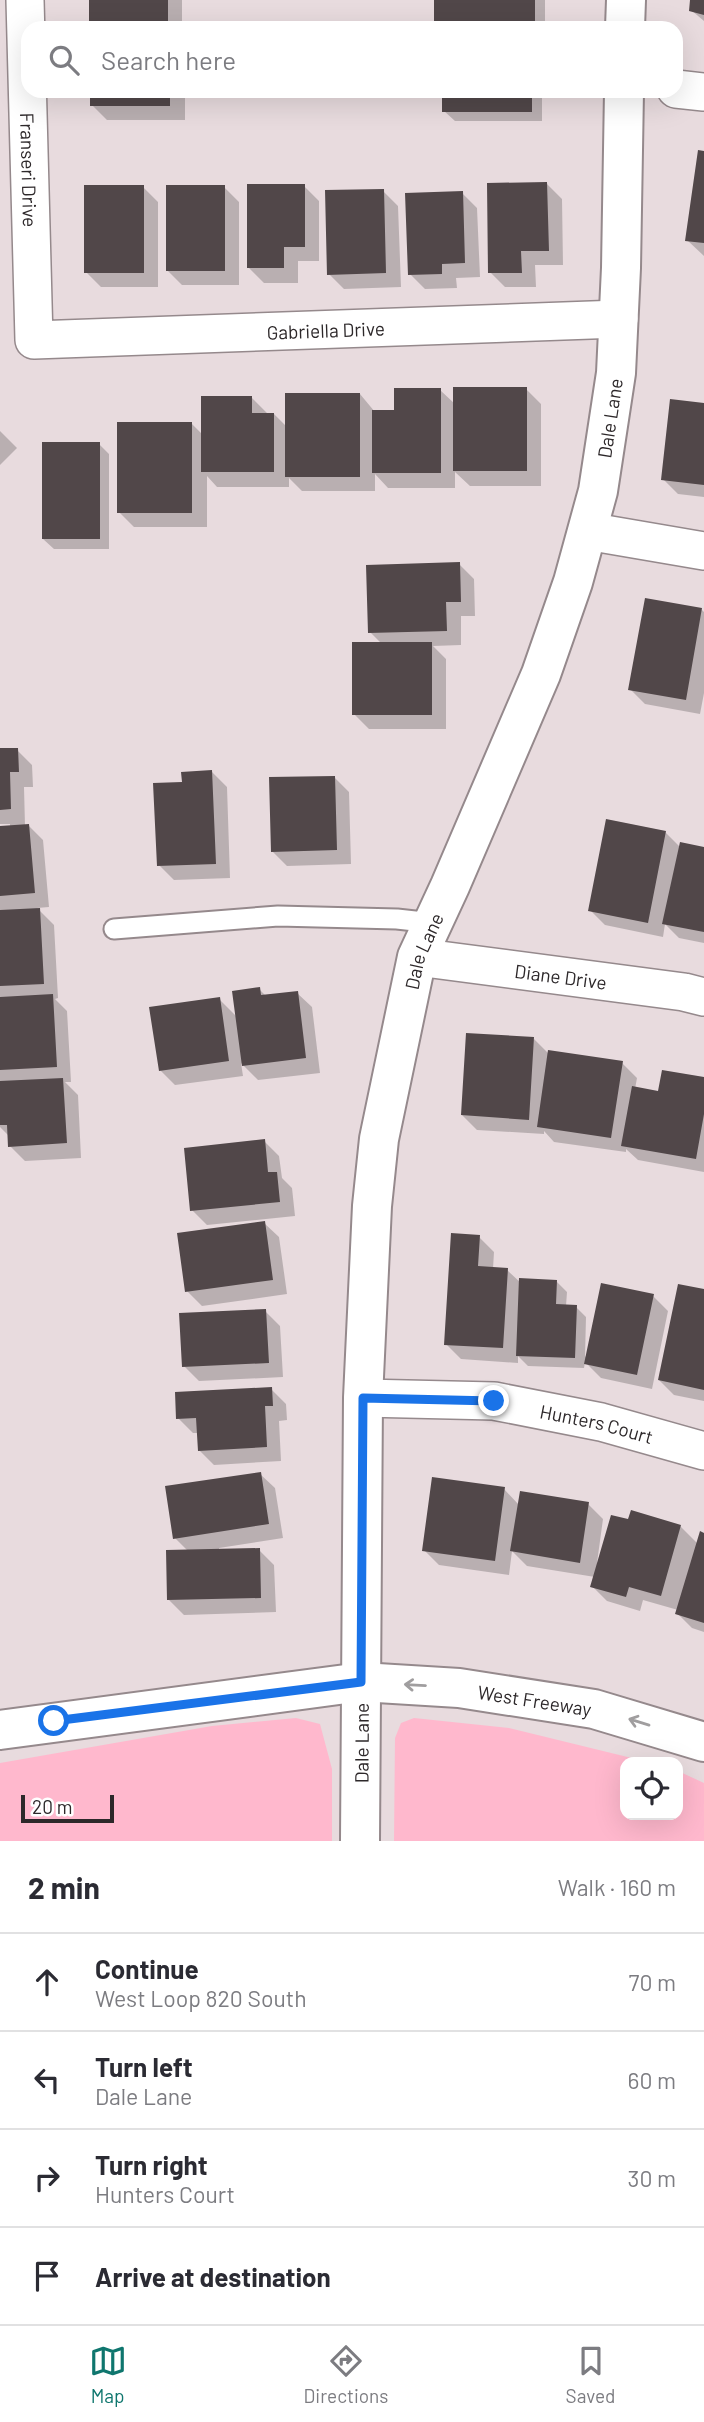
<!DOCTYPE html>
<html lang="en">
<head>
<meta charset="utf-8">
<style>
	:root { --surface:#fff; --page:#f2f2f3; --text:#2b2b33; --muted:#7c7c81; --line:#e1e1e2; --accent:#0f766e }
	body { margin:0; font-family:Barlow,sans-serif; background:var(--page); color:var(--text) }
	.controls { position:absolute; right:21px; bottom:21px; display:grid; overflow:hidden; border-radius:14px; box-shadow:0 7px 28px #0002 }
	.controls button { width:63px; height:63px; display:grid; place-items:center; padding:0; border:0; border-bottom:2px solid var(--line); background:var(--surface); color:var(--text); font:35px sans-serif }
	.scale { position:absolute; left:21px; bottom:18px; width:93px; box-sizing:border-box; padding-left:7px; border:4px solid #2d282a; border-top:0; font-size:19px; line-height:24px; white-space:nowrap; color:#2d282a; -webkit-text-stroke:5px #fff; paint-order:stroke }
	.stop { position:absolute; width:21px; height:21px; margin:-16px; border:5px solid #1a73e8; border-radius:50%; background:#fff }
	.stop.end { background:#1a73e8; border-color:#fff; box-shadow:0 2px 7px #0008 }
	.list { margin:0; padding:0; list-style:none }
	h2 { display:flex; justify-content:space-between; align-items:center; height:91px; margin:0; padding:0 28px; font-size:30px }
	h2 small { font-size:23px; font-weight:400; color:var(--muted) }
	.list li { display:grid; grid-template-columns:46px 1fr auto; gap:21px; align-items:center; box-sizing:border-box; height:98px; padding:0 28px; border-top:2px solid var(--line) }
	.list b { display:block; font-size:26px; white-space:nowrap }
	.list p { margin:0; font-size:23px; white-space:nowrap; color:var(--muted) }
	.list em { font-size:23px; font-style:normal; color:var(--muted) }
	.icon { flex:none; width:38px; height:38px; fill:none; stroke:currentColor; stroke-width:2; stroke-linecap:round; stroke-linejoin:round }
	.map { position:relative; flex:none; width:704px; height:1841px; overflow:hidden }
	.search { position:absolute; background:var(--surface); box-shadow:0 7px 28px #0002; left:21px; right:21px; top:21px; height:77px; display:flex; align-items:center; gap:18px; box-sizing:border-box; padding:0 24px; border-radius:21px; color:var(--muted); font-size:26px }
	.sheet { height:483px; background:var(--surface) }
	nav { display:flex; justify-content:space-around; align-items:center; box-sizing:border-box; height:98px; border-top:2px solid var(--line); background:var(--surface); font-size:19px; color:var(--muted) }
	nav a { display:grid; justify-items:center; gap:4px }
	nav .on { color:var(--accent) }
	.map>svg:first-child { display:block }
</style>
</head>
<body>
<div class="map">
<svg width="704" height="1841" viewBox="0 0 704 1841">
	<rect width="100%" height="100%" fill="#e8dbde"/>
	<path fill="#ffb8cd" d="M296,1718l24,6 12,45v72h-332v-78l212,-37z
		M414,1718l95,10 139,34h-23v53h53v-44l26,12v58h-310l1,-103 6,-15z"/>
	<path fill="#0003" d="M91,0h91v28h-84l-7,-7z
		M436,0h109v28h-104l-5,-5z
		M692,0h12v21l-13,-11z
		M92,91h93v29h-78l-15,-15z
		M444,91h98v30h-87l-11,-10z
		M704,153v103l-17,-16z
		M547,184l15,15 1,66h-28l1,22h-31l-15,-15z
		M304,186l15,15v60h-21v22h-34l-15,-15z
		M143,187l15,15v85h-57l-15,-15z
		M224,187l15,15v83h-57l-15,-15z
		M383,191l15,15 3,81 -57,2 -15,-15z
		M462,193l15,15 3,69 -24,1 1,10 -32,1 -15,-15z
		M526,389l15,15v82h-71l-15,-14v16h-67l-13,-14v17h-73l-13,-13v9h-72l-10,-11v51h-73l-15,-15 73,-88 10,10 50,-36 15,15 7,1 13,13 73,-33 15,18h20l45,-22 15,14z
		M704,405v92l-26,-3 -15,-15z
		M0,431l17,17 -17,17z
		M99,444l10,10v95h-55l-11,-10z
		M459,564l15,15 1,37h-14v29l-28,1 13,13v70h-77l-15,-15 28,-70 -12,-12z
		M701,609l3,3v81l-4,21 -55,-10 -15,-15z
		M0,750h17l15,15 1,22h-9l1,39 3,-1 15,15 6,67 -12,1 17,17 4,73 -3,1 12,12 4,71h-6l13,13 3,63 -56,3 -15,-15v-9l-10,-10v-299l10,-1v-3h-10z
		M212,772l15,15 3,91 -56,2 -15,-15 24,-81z
		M334,777l15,15 2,72 -64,2 -15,-15z
		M665,832l16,16 23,1v94l-25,-5 -14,-14 -2,13 -58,-12 -15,-15z
		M259,989l7,7 31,-3 15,14 8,66 -62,7 -17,-17 2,13 -68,9 -15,-15 59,-71 18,18z
		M534,1039l15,15 73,9 15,15 -2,11 25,4 44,-14v93l-66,-12 -12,-11v3l-72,-10 -10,-11v3l-67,-4 -15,-15z
		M264,1141l15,15 3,22 10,10 3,28 -88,9 -15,-15z
		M264,1223l15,14 8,57 -85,12 -15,-15z
		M479,1237l15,15 -1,17 14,1 14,13 36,-1 10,10 -1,14 10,1 10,10 -1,40 68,-61 15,15 -16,78 -51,-11 -16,-16 -1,6 -56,-2 -10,-10v7l-57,-4 -15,-15z
		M704,1291v110l-30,-6 -15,-15z
		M265,1311l15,15 3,51 -84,4 -15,-15z
		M271,1389l15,15 1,16 -8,1 2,40 -67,4 -15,-15 -1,-17h-5l-15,-15z
		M260,1474l15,14 8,50 -64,10v3l40,-1 15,15 2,47 -92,3 -15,-15 19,-49 -13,-13z
		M504,1489l15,16 69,-1 15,15 -6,44h2l30,-42 51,5 18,18 6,-10v98l-12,-4 -15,-15 1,-3 -35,-10 -3,11 -33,-10 -15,-15 3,-9 -68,-11 -15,-15 -3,24 -70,-10 -15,-15z"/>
	<path fill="#514749" d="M89,0h79v22h-79z
		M434,0h101v24h-101z
		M690,0h14v15l-15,-4z
		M90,91h80v15h-80z
		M442,91h90v21h-90z
		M698,150l6,1v92l-19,-2z
		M547,182l2,69h-28l1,22h-34l-1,-90z
		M247,184h58v63h-21v21h-37z
		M84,185h60v88h-60z
		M166,185h59v86h-59z
		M384,189l2,84 -59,2 -2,-85z
		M463,191l2,72 -23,1v10l-34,1 -3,-82z
		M453,387h74v84h-74z
		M394,388h47v85h-69v-63h22z
		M285,393h75v84h-75z
		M201,396h51v17h22v59h-73z
		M670,399l34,4v82l-43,-5z
		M117,422h75v91h-75z
		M42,442h58v97h-58z
		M460,562l1,40h-15l1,29 -79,2 -2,-68z
		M645,598l57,10 -16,92 -58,-10z
		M352,642h80v73h-80z
		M0,748h18l1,24h-9l1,37 -11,1z
		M212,770l4,94 -59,2 -4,-83 29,-1 -1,-10z
		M335,776l2,74 -66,2 -2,-75z
		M606,819l60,12 -18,92 -60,-12z
		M29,824l6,69 -35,3v-70z
		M680,842l24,5v85l-42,-8z
		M40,908l4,76 -44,2v-76z
		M260,987l1,8 37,-4 8,67 -64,8 -10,-75z
		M53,994l4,73 -57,3v-73z
		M220,997l9,64 -70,10 -10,-64z
		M466,1033l68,4 -5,83 -68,-5z
		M548,1050l75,11 -12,77 -74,-11z
		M662,1070l42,7v37l-8,45 -75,-13 11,-60 26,5z
		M63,1078l4,65 -59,4 -1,-22h-7v-44z
		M265,1139l3,33h9l3,30 -90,9 -6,-63z
		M265,1221l8,59 -88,12 -8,-59z
		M451,1233l29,2 -2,31 30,2 -5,80 -59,-3z
		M519,1278l38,2 -1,24 21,1 -2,53 -59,-2z
		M601,1283l53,11 -17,81 -53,-11z
		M678,1284l26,5v101l-46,-10z
		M266,1309l3,54 -87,4 -3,-54z
		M272,1387l1,19h-8l2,41 -69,4 -2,-33 -20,1 -1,-27z
		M261,1472l8,52 -96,15 -8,-53z
		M432,1477l73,10 -10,74 -73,-10z
		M520,1491l69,11 -9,61 -70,-12z
		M631,1510l50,15 -20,71 -32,-9 -3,10 -36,-10 21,-72 17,4z
		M700,1531l4,2v90l-29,-9z
		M260,1548l1,50 -94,2 -1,-50z"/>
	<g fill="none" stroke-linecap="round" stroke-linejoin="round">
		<defs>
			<path id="lane" d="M114,929l164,-13 119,3 36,4"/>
			<g id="street">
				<path id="s1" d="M25,0l9,340 585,-21"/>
				<path d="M676,89l28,3"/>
				<path d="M587,531l117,20"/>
				<path id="s2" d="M417,957l267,35 20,5"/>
				<path id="s3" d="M363,1398l131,3 107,21 103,29"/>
			</g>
			<g id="secondary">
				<path d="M625,28l1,-28"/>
				<path id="s4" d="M0,1730l361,-48 98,6 135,21 110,33"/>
				<path id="s5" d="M360,1841l3,-443 9,-192 7,-67 38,-182 33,-71 91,-212 32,-92 25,-91 18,-118 5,-105 3,-177"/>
			</g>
		</defs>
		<use href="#lane" stroke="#95898c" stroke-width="23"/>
		<use href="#street" stroke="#95898c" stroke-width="40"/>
		<use href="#secondary" stroke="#95898c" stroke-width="42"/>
		<use href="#lane" stroke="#fff" stroke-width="19"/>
		<use href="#street" stroke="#fff" stroke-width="37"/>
		<use href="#secondary" stroke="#fff" stroke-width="38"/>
	</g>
	<defs><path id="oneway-shaft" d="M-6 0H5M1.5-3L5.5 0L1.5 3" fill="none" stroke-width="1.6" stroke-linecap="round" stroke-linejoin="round" transform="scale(1.75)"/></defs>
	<g stroke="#a09e9f">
		<use href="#oneway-shaft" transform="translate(415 1685) rotate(-177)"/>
		<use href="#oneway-shaft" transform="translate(639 1722) rotate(-163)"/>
	</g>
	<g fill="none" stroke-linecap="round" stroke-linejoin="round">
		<path stroke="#1a73e8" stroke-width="9" d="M54,1721l307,-39 2,-284 131,3"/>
	</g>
	<g text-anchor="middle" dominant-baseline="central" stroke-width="7" stroke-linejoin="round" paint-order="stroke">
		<g font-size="19" fill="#2d282a" stroke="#fff">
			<text stroke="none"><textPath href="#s1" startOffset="170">Franseri Drive</textPath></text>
			<text stroke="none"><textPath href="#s1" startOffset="632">Gabriella Drive</textPath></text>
			<text stroke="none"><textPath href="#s5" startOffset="1463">Dale Lane</textPath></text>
			<text stroke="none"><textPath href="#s5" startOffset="896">Dale Lane</textPath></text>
			<text stroke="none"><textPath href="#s2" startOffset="145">Diane Drive</textPath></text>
			<text stroke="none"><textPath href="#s3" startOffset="236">Hunters Court</textPath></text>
			<text stroke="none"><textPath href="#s4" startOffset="539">West Freeway</textPath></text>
			<text stroke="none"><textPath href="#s5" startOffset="98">Dale Lane</textPath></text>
		</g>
	</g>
</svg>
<div class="controls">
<button><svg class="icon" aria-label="locate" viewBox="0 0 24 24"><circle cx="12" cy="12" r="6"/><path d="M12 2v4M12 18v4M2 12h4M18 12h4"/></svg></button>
</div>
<div class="scale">20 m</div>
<div class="stop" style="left:54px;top:1721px"></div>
<div class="stop end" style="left:494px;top:1401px"></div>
<div class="search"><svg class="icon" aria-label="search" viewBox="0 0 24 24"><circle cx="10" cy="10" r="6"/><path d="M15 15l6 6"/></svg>Search here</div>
</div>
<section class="sheet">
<h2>2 min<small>Walk · 160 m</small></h2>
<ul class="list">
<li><svg class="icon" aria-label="ahead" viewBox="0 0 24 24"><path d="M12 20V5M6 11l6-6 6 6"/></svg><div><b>Continue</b><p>West Loop 820 South</p></div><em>70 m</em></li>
<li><svg class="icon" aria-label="left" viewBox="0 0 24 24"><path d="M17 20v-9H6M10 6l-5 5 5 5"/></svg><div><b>Turn left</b><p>Dale Lane</p></div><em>60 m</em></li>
<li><svg class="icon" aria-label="right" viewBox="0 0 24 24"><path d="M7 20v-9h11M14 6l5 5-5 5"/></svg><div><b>Turn right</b><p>Hunters Court</p></div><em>30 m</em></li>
<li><svg class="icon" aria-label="arrive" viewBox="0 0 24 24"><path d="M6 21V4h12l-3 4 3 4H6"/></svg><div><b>Arrive at destination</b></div></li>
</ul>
</section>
<nav>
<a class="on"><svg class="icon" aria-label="map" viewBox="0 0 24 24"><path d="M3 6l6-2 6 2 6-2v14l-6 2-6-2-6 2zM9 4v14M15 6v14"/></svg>Map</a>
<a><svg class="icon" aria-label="directions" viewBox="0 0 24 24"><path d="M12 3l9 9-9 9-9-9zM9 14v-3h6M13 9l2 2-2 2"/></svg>Directions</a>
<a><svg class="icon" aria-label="saved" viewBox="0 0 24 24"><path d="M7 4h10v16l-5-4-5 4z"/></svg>Saved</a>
</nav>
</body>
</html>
